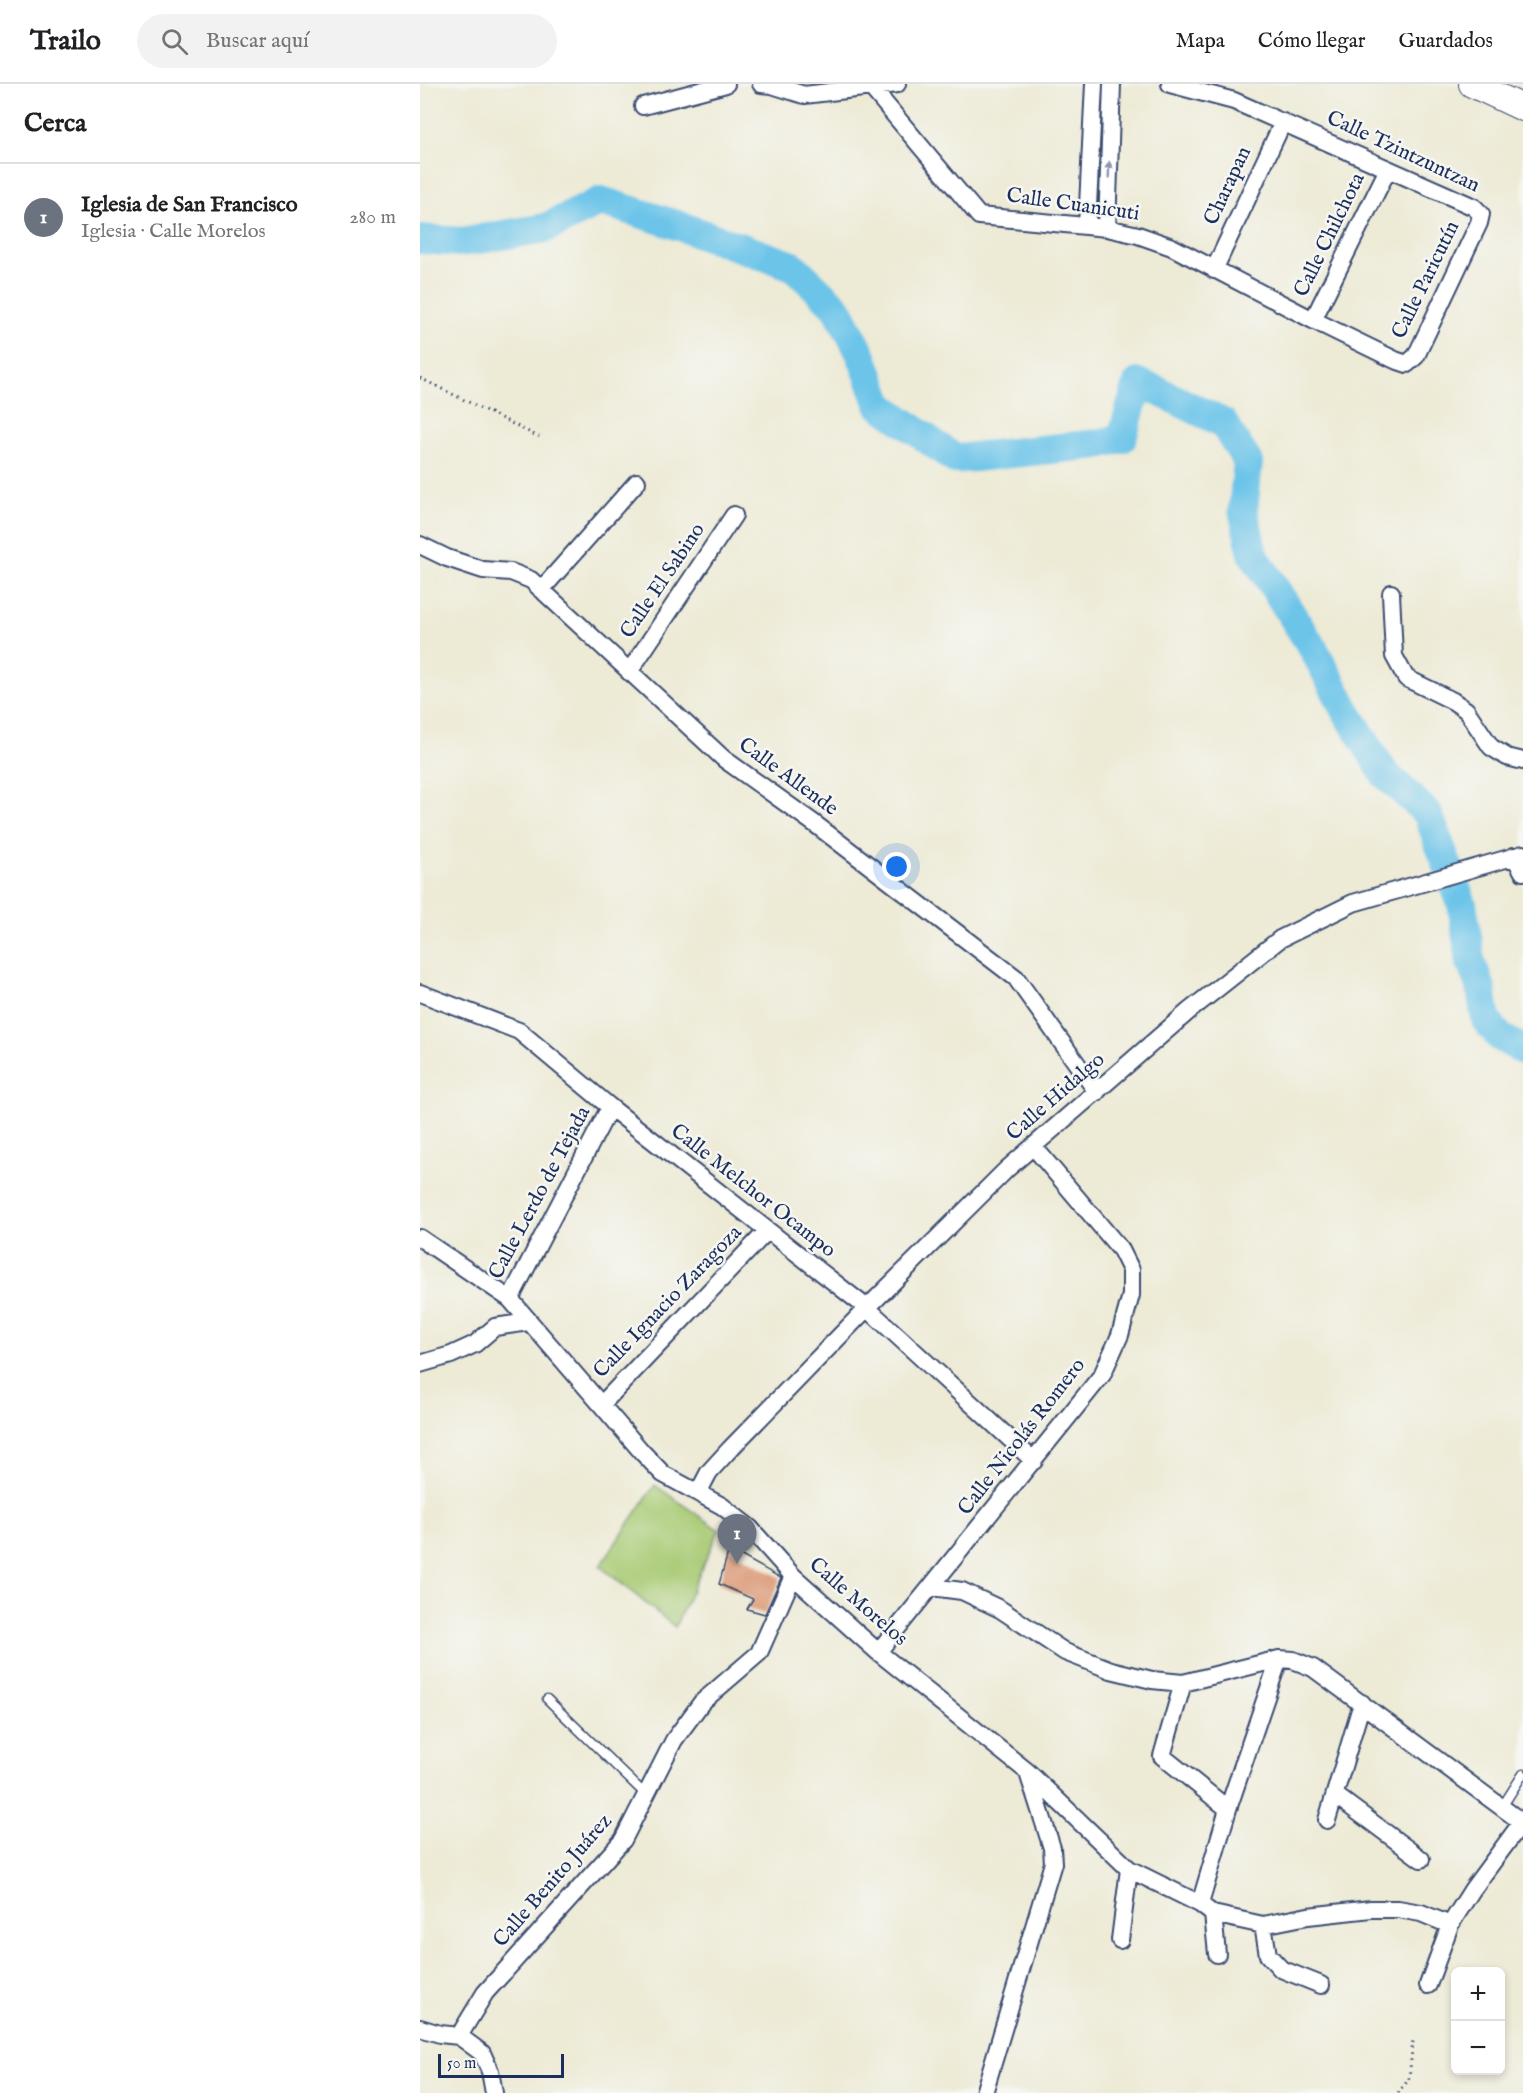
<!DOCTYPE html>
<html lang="es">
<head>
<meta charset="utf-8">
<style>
	:root { --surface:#fff; --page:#f2f2f2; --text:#202124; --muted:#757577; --line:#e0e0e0; --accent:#7c3aed }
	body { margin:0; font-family:"IM FELL English",serif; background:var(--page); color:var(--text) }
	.controls { position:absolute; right:18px; bottom:18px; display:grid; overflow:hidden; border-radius:9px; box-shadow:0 3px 9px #0003 }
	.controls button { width:54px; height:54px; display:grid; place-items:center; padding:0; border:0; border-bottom:2px solid var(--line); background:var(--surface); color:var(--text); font:30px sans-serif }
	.scale { position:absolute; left:18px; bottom:15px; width:126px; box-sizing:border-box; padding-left:6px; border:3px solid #1b2f5e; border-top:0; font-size:16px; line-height:21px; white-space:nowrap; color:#1b2f5e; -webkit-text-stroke:4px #f6f6f2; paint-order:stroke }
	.you { position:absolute; left:477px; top:783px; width:21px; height:21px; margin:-15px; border:4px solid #fff; border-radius:50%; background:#1a73e8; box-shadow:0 0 0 9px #1a73e833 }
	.badge { display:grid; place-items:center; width:39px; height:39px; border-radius:50%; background:var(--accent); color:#fff; font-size:20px; font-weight:700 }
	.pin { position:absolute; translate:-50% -50px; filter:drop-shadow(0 2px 3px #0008) }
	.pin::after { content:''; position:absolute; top:32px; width:21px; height:18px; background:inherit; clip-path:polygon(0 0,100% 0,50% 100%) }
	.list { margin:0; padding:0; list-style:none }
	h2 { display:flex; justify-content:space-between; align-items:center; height:78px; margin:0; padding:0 24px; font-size:26px }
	h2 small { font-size:20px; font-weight:400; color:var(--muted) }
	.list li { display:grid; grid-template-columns:39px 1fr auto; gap:18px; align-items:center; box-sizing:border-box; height:108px; padding:0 24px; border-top:2px solid var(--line) }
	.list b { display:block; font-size:22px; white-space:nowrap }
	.list p { margin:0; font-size:20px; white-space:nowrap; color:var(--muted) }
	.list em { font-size:20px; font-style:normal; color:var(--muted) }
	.icon { flex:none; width:33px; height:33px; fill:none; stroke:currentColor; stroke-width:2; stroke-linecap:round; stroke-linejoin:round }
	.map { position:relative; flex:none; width:1103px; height:2009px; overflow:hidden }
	header { display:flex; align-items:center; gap:36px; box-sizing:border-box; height:84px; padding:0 30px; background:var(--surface); border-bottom:2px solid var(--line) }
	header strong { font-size:28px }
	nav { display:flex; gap:33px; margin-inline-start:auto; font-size:21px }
	.search { width:420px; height:54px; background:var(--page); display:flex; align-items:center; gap:15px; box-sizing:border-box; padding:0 21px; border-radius:33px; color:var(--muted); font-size:22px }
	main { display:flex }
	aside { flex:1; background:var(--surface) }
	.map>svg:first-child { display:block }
</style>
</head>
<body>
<header>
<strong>Trailo</strong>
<div class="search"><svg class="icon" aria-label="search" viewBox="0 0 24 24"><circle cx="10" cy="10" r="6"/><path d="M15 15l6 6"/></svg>Buscar aquí</div>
<nav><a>Mapa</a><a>Cómo llegar</a><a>Guardados</a></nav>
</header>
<main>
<aside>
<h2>Cerca<small></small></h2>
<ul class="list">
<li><span class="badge" style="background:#6b7280">1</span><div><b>Iglesia de San Francisco</b><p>Iglesia · Calle Morelos</p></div><em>280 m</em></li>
</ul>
</aside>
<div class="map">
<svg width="1103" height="2009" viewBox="0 0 1103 2009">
	<rect width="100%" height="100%" fill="#f6f6f2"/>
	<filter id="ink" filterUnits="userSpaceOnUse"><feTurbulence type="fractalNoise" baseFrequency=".0167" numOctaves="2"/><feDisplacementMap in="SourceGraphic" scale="12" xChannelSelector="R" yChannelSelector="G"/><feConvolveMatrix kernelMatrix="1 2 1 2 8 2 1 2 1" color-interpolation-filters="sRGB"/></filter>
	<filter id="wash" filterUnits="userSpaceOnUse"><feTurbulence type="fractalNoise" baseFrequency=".008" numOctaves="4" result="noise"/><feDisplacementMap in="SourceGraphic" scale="24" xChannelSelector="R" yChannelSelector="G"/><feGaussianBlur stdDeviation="1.35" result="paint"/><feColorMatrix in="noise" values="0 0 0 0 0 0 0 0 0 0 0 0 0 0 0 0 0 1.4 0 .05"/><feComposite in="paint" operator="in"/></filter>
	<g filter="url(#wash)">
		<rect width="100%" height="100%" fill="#edead5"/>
		<path fill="#a8ca73" stroke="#627c68" stroke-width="1.5" d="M235,1401l64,45 -44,97 -75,-61z"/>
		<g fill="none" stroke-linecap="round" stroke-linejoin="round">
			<path stroke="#6cc4e9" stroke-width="30" d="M0,155l41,3 85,-14 55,-27 73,23 119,42 44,42 24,46 19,51 75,54 143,-15 24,-6 16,-55 20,8 65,32 25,39 -5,48 10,44 61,96 34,64 36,59 44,41 34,90 9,59 10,25 5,32 14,17 23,13"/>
		</g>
		<g id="blocks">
			<path fill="#db9976" d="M309,1465l52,29 -16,36 -18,-5 6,-10 -34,-15z"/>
		</g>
	</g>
	<g filter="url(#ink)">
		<use href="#blocks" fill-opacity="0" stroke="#3a4b70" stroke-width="1.5"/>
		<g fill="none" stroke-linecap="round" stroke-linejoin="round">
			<defs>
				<path id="lane" d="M127,1615l99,96
					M1082,1723l21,-33"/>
				<path id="street" d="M341,0l11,1 32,10 93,-11
					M451,3l108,129 128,12 31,7 34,12 141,73 82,40 12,4 9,-8 63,-133 2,-9 -7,-7 -240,-106 -64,-17
					M223,22l83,-22
					M667,142l7,-142
					M687,144l5,-144
					M794,186l69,-148
					M893,236l75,-151
					M0,461l27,13 36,12 28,2 20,8 193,179 91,65 201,154 81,114
					M121,506l96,-108
					M971,509l3,63 12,22 47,23 13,9 25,37 16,10 16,4
					M209,588l105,-157
					M1094,772l9,16
					M0,909l99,38 91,76 257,201 167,153
					M0,1154l90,61 132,153 21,22 59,32 28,22 43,48 85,76 150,120 101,97 71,35 13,10 50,11 45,-9 63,-7h27l23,4 29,12
					M90,1215l100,-192
					M0,1280l31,-9 24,-11 20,-17 33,-5
					M182,1320l165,-173
					M278,1409l11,-21 21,-23 137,-141 140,-139 182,-158 91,-72 73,-36 170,-49
					M511,1503l31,4 38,18 65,43 46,18 41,10 31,3 96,-24 14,1 20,8 210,155
					M458,1568l224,-277 18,-40 11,-40v-25l-10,-20 -88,-104
					M763,1599l-21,73 66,53
					M915,1711l86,64
					M907,1736l35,-117
					M780,1820l28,-95 51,-150
					M793,1830l4,40
					M843,1841l5,30 13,14 40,16
					M700,1856l9,-71
					M1008,1901l22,-60 22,-35 50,-68
					M0,1944l20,6 19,2 23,17 8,18 4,22
					M39,1952l26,-43 138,-153 51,-100 28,-38 57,-49 34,-77
					M564,2009l69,-230 -1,-15 -23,-72"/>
				<path id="primary" d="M1052,0l51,24"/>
			</defs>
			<use href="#lane" stroke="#3a4b70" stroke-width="11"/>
			<use href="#street" stroke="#3a4b70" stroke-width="20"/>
			<use href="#primary" stroke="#3a4b70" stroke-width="28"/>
			<path stroke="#3a4b70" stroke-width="3" stroke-dasharray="1.5 4.5" stroke-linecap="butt" d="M0,294l119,59
				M978,2009l11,-14 4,-39"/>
			<use href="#lane" stroke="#fff" stroke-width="8"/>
			<use href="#street" stroke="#fff" stroke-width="16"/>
			<use href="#primary" stroke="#fff" stroke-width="26"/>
		</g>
		<defs><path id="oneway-solid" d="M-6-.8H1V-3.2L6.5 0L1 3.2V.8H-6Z" transform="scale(1.5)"/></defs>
		<use fill="#8d97ae" href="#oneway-solid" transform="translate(689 86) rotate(-88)"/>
	</g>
	<g text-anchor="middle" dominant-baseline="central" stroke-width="5" stroke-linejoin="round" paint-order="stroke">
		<g font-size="21" fill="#1b2f5e" stroke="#f6f6f2">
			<text transform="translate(983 68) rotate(25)">Calle Tzintzuntzan</text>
			<text transform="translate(808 102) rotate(-65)">Charapan</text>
			<text transform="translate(653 121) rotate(8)">Calle Cuanicuti</text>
			<text transform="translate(910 151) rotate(-64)">Calle Chilchota</text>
			<text transform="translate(1006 196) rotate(-64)">Calle Paricutín</text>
			<text transform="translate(243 497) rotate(-56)">Calle El Sabino</text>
			<text transform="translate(368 693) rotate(36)">Calle Allende</text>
			<text transform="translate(636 1013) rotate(-41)">Calle Hidalgo</text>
			<text transform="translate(333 1107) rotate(38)">Calle Melchor Ocampo</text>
			<text transform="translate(120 1109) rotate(-62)">Calle Lerdo de Tejada</text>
			<text transform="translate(248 1218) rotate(-46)">Calle Ignacio Zaragoza</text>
			<text transform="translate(602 1353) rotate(-52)">Calle Nicolás Romero</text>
			<text transform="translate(438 1518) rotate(41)">Calle Morelos</text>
			<text transform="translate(133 1797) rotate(-49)">Calle Benito Juárez</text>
		</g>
	</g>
</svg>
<div class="controls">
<button>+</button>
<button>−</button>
</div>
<div class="scale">50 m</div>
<div class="you"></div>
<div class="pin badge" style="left:317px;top:1480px;background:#6b7280">1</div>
</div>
</main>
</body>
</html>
